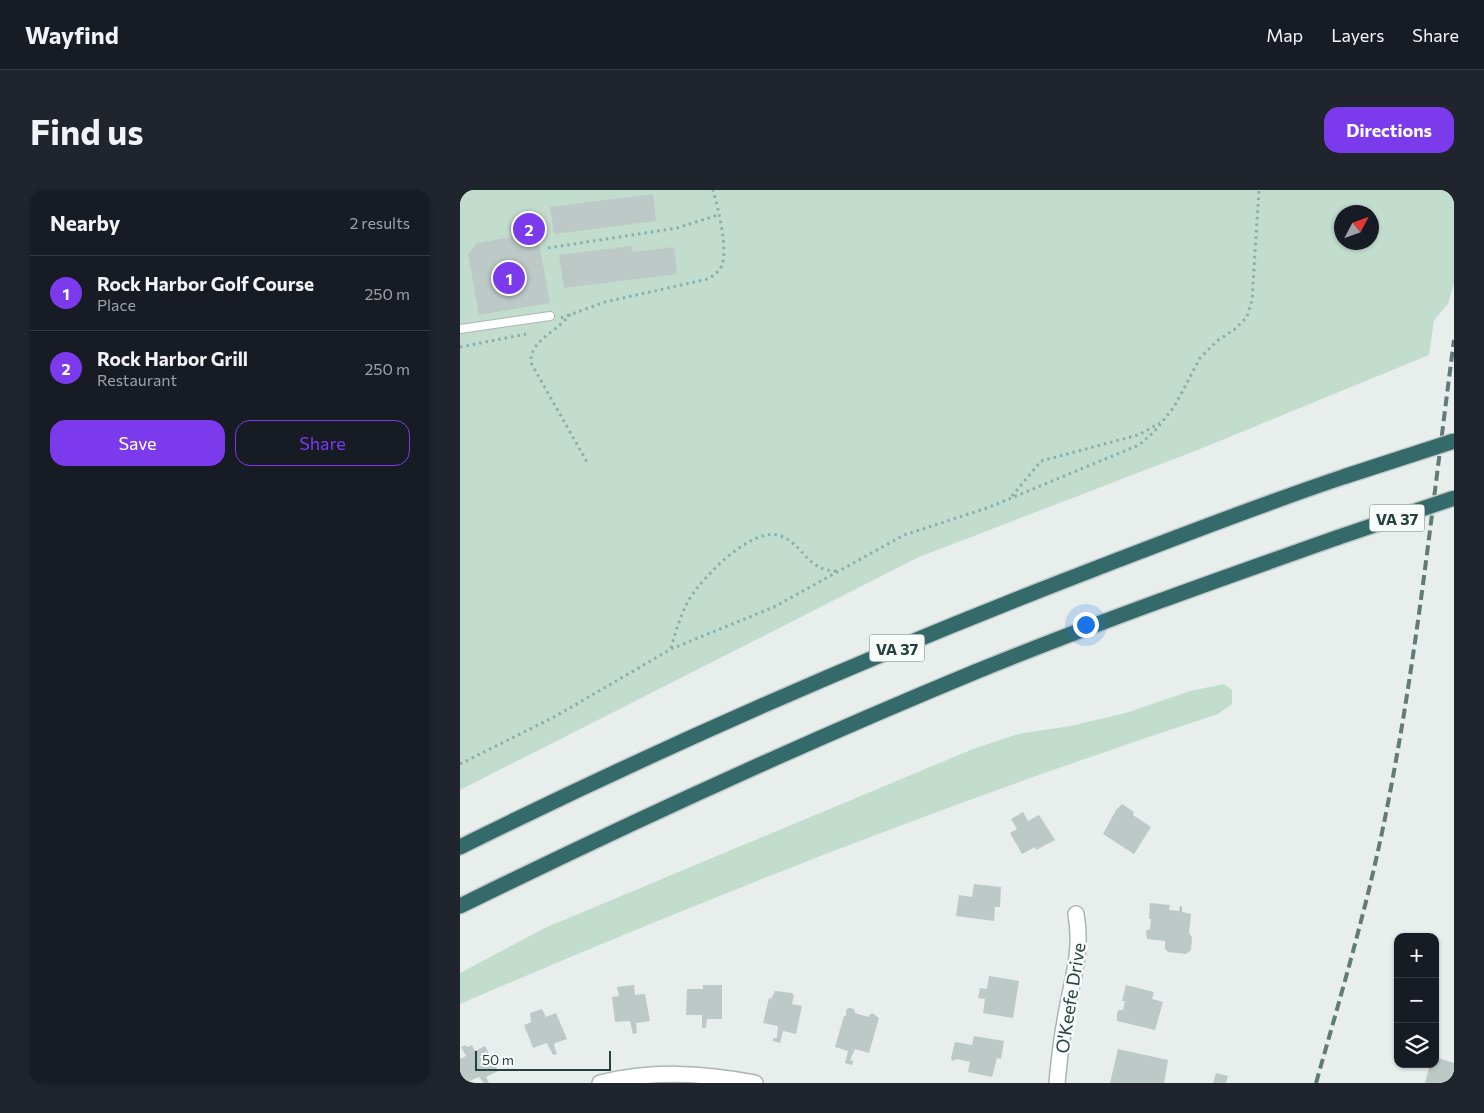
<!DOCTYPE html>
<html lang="en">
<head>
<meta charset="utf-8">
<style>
	:root { --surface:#171b24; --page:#20242c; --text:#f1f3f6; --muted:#9ea1a6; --line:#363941; --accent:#7c3aed }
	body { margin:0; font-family:Commissioner,sans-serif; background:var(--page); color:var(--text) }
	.controls { position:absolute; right:15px; bottom:15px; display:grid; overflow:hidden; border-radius:10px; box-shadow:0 1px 4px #0004 }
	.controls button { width:45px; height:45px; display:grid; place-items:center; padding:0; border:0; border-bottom:1px solid var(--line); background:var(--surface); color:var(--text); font:25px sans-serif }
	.compass { position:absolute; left:874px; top:15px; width:45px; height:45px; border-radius:50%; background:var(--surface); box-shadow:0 1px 4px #0004; rotate:49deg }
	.scale { position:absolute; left:15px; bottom:12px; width:136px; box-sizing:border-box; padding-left:5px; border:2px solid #26403d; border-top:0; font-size:14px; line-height:18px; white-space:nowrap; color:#26403d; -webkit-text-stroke:4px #f7fbfa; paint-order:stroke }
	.you { position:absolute; left:625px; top:434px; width:18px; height:18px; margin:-12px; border:4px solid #fff; border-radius:50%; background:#1a73e8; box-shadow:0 0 0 8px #1a73e833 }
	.badge { display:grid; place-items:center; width:32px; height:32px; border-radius:50%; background:var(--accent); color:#fff; font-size:16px; font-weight:700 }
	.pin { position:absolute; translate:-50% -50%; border:2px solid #fff; box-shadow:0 1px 5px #0006 }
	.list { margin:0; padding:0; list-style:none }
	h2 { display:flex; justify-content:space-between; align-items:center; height:65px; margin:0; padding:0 20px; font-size:21px }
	h2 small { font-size:16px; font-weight:400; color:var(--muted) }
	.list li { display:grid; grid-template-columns:32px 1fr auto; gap:15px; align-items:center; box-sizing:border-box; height:75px; padding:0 20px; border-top:1px solid var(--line) }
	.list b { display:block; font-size:19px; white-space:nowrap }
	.list p { margin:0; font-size:16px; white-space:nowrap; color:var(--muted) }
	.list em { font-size:16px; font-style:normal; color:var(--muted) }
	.actions { display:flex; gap:10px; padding:15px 20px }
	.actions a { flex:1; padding:11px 0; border:1px solid var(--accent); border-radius:15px; text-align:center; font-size:18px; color:var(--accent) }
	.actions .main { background:var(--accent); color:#fff }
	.icon { flex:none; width:28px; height:28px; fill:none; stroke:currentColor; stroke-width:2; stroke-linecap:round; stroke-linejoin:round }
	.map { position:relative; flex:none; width:994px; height:893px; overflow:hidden; border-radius:15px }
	header { display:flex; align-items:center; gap:30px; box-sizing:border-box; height:70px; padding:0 25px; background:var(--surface); border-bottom:1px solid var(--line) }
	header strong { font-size:24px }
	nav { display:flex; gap:28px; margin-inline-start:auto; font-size:18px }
	.intro { display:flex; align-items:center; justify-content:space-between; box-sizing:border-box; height:120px; padding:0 30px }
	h1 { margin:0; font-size:35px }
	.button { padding:12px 22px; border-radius:15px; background:var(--accent); color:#fff; font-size:18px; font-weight:700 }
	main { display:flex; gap:30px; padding:0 30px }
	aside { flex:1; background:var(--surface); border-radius:15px; box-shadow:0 1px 4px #0004 }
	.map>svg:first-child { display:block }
</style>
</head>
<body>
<header>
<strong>Wayfind</strong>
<nav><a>Map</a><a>Layers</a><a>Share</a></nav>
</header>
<div class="intro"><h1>Find us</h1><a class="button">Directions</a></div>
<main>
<aside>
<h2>Nearby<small>2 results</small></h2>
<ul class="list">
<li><span class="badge">1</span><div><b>Rock Harbor Golf Course</b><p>Place</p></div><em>250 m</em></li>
<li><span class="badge">2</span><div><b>Rock Harbor Grill</b><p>Restaurant</p></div><em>250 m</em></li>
</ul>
<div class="actions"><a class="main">Save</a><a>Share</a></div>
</aside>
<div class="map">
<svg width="994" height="893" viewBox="0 0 994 893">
	<rect width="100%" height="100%" fill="#e7eeec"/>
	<path fill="#c2ddce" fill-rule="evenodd" d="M0,0h994v93l-6,21 -14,16 -5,35 -229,94 -281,108 -459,233zM882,22h30v30h-30z
		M764,494l8,6v14l-14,10c-257,84 -510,183 -758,290v-31l87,-46 426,-178 45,-15 52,-8 56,-13 64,-22z"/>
	<path fill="#bcc9c6" d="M193,4l3,27 -102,13 -4,-27z
		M75,31l15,82 -71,12 -11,-61 9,-11 34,-6 -2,-12z
		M171,56l1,6 42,-5 3,27 -113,14 -5,-33z
		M662,614l12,8 -1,3 18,12 -17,27 -31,-20 13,-24z
		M563,622l5,9 11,-6 16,25 -19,10 -1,-3 -13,7 -12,-21 7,-4 -6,-10z
		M514,694l27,3 -1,20h-5l-1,14 -38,-5 3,-21 13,2z
		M690,713l20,2 -1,5 10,1 1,-5h2v6l9,2 -2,19 3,4 -1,13 -5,4 -18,-2 -3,-3v-8l-18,-2 -1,-8 4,-2 1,-10h-2z
		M529,786l30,5 -6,37 -30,-5 2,-14 -7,-1 2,-10 7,1z
		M174,795l1,10 10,-1 5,27 -14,2 1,10 -4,1 -3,-13 -15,1 -3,-25 7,-1 -2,-9z
		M243,795h19v34h-15l-1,9h-4v-13h-16l1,-26h16z
		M666,795l28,7 -2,7 11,3 -8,28 -38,-9v-8l2,-3h4l2,-9h-3z
		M315,801l17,2 2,3 -2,8 10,2 -6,28 -13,-3 -3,12 -7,-2v-3h4l1,-12 -15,-3 6,-25 2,1z
		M389,818l5,1 1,4 13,4 4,-4 7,5 -10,35 -14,-4 -5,11 3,1 -1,4 -7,-2 3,-12 -13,-4 9,-31h2v-6z
		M82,819l4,8 10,-4 11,26 -12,4 -1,2 3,9 -4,1 -6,-12 -14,5 -9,-23 7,-3 -1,-9z
		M514,846l30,5 -3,18 -4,-1 -5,19 -24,-5 2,-10 -13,-3 -5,2 -1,-3 4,-16 17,3z
		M6,855l1,2 5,-2 3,6 10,-5 13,25 -12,6 3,6h-5l-5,-6 -14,6 -5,-10v-14l6,-3 -5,-9z
		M658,859l50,11 -4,23h-54z
		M975,867l19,6v20h-29l5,-19h5z
		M756,883l12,3 -2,7h-13z"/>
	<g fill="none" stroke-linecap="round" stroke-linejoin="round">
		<defs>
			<path id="lane" d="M0,139l90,-13"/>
			<path id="street" d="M140,893c52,-13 103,-10 155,0
				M597,893c2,-21 4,-41 8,-62 6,-39 18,-67 11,-107"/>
			<path id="highway" d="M0,657c208,-103 421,-196 637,-279 83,-32 165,-64 249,-92
				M0,716c169,-83 341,-162 515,-234 120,-49 242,-92 364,-135"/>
		</defs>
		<use href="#lane" stroke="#a9b6b4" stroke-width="10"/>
		<use href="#street" stroke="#a9b6b4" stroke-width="18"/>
		<use href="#highway" stroke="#c2cac9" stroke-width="18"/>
		<path stroke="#8aafaa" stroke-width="3" stroke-dasharray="2.5 4" stroke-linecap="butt" d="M88,58l129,-20 41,-13
			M110,124c-12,18 -41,26 -39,49l56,99
			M101,128l44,-16 103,-23c6,-4 12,-8 14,-14 6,-17 -4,-58 -9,-75
			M0,157l66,-13
			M552,306l29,-35 97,-26 22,-12
			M211,458c5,-17 10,-35 19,-50 14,-22 63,-73 91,-62 23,9 26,35 56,35
			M0,574l96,-48 115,-67 103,-42 130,-72 83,-27 152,-63 15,-13 20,-25 26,-49 17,-17 18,-12 12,-12 5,-17 7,-110"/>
		<use href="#lane" stroke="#fff" stroke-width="8"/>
		<use href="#street" stroke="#fff" stroke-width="15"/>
		<use href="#highway" stroke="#346a69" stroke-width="15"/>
		<path stroke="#617b78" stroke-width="4" stroke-dasharray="10 5" stroke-linecap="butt" d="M856,893c25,-88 51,-176 69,-265 32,-158 48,-319 69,-478"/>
		<defs>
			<path id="highway-bridge" d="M886,286l108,-35
				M879,347l115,-39"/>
		</defs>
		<use href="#highway-bridge" stroke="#c2cac9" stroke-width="18" stroke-linecap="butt"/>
		<use href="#highway-bridge" stroke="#346a69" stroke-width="15"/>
	</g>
	<g text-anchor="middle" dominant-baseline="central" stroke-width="5" stroke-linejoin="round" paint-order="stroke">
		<g fill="#f7fbfa" stroke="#657876" stroke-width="1">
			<rect x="909.5" y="314.5" width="55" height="27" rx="4"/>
			<rect x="409.5" y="444.5" width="55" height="27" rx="4"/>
		</g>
		<g font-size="16" font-weight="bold" fill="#26403d">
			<text x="937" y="328">VA 37</text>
			<text x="437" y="458">VA 37</text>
		</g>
		<g font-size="18" fill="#26403d" stroke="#f7fbfa">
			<text transform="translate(610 808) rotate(-81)">O'Keefe Drive</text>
		</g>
	</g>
</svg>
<div class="controls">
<button>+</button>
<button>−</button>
<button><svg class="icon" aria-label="layers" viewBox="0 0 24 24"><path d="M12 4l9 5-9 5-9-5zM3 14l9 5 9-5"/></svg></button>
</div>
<svg class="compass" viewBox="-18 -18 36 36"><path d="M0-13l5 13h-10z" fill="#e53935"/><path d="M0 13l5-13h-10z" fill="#9ea1a6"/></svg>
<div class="scale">50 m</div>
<div class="you"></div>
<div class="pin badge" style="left:49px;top:88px">1</div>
<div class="pin badge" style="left:69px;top:39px">2</div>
</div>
</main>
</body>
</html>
